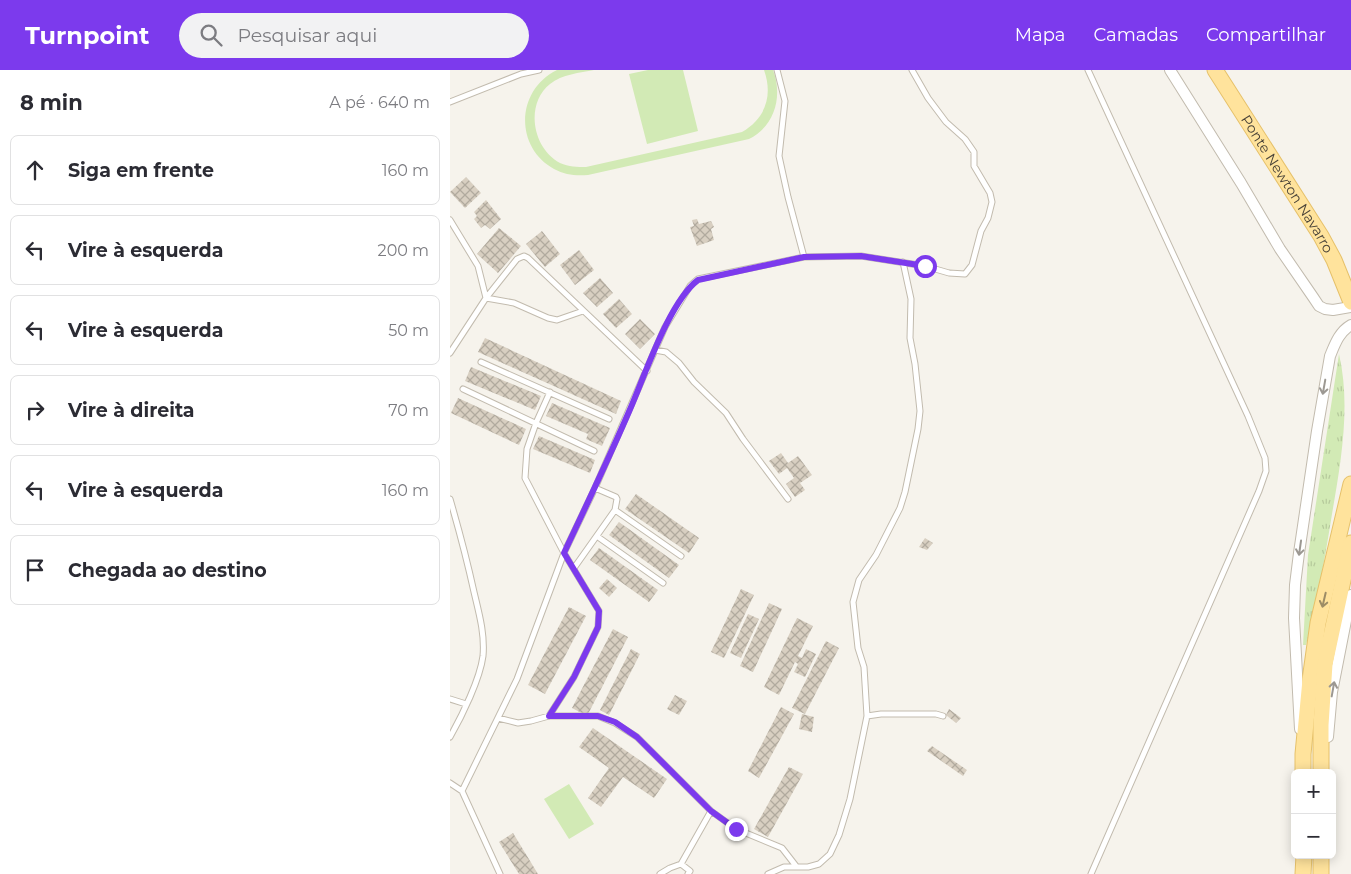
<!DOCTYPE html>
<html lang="pt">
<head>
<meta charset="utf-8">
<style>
	:root { --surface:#fff; --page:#f2f2f3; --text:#2b2b33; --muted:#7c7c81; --line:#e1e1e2; --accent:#7c3aed }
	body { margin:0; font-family:Montserrat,sans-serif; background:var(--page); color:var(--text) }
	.controls { position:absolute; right:15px; bottom:15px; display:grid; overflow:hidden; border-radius:8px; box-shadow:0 2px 12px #0003 }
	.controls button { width:45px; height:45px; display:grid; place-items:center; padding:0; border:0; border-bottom:1px solid var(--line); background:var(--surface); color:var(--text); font:25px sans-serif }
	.stop { position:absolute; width:15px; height:15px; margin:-11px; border:4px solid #7c3aed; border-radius:50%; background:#fff }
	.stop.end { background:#7c3aed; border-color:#fff; box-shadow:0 1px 5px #0008 }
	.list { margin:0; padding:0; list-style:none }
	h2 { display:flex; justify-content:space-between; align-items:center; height:65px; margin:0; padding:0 20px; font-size:21px }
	h2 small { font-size:16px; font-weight:400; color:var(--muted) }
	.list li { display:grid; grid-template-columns:32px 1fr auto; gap:15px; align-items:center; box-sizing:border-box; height:70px; margin:0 10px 10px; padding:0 10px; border:1px solid var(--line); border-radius:8px }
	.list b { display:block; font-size:19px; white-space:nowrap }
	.list em { font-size:16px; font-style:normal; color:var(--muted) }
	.icon { flex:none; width:28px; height:28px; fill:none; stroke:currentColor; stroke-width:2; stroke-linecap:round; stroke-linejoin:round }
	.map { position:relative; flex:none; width:901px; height:804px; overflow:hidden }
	header { display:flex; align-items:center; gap:30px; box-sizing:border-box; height:70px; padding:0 25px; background:var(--accent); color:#fff }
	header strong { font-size:24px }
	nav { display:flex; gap:28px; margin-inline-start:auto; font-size:18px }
	.search { width:350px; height:45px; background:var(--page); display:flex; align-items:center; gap:12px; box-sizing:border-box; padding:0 18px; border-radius:28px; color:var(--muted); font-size:19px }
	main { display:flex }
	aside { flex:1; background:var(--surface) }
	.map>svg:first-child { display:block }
</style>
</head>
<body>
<header>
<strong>Turnpoint</strong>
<div class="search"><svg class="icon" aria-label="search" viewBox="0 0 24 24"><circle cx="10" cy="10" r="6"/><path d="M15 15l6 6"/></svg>Pesquisar aqui</div>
<nav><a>Mapa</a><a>Camadas</a><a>Compartilhar</a></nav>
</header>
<main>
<aside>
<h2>8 min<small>A pé · 640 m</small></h2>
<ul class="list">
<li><svg class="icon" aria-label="ahead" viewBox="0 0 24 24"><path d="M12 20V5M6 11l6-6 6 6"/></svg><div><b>Siga em frente</b></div><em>160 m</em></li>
<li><svg class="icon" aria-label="left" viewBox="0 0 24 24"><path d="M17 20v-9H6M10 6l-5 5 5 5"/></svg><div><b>Vire à esquerda</b></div><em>200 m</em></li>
<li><svg class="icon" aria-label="left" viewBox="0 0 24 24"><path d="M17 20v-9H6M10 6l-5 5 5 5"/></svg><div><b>Vire à esquerda</b></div><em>50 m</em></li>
<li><svg class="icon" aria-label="right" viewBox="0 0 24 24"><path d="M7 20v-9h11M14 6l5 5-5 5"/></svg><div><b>Vire à direita</b></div><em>70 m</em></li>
<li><svg class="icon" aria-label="left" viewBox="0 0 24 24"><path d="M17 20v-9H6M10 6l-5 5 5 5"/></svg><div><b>Vire à esquerda</b></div><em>160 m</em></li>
<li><svg class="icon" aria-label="arrive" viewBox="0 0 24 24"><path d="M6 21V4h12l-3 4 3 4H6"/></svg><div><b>Chegada ao destino</b></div></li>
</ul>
</aside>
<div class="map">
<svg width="901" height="804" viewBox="0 0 901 804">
	<defs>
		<pattern id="grass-tufts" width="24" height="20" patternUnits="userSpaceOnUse" patternTransform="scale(1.25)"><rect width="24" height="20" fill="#d2eab5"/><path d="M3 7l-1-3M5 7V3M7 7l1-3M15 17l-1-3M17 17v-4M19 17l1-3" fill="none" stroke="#b6ca9c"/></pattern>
		<pattern id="building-cross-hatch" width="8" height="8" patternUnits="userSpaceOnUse" patternTransform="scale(1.25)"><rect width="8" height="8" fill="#d8cfc1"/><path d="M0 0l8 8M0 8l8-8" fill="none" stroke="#b1aa9e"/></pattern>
	</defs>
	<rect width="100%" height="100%" fill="#f6f3ec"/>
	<path fill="url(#grass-tufts)" d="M889,284c12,51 2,108 -7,160 -7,44 -15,88 -26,131h-3l5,-90z"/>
	<path fill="#d2eab5" d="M107,0h37c-14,3 -32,4 -44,14 -25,20 -18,64 10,79 9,4 17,4 26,4l156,-35c24,-14 31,-37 22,-62h9c10,26 2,56 -24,69l-161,36c-12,1 -23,0 -34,-6 -40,-22 -38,-79 3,-99z
		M198,0h35l15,61 -51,13 -18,-70z
		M119,714l25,40 -25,15 -25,-40z"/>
	<path fill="url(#building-cross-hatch)" d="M16,107l15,16 -16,15 -15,-16z
		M36,130l15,19 -11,10 -5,-4 -4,3 -7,-9 3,-3 -3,-4z
		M247,149l2,5 12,-3 3,6 -3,2 3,11 -17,6 -7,-19 4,-1 -2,-6z
		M49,158l22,18 -23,27 -21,-19z
		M92,161l18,23 -15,13 -19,-23z
		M129,180l15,20 -19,15 -15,-20z
		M150,208l13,15 -16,14 -14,-14z
		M169,229l13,15 -16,14 -13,-14z
		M190,249l15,15 -15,15 -15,-15z
		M35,268l136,63 -5,13 -138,-62z
		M21,297l70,29 -6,14 -70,-29z
		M8,328l68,31 -7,16 -68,-32z
		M102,333l58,25 -8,18 -16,-7 2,-5 -42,-18z
		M89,366l56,24 -5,13 -57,-24z
		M331,383l7,10 10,-7 14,19 -12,8 5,7 -10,7 -9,-13 8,-6 -7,-10 -8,6 -10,-13z
		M186,424l63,44 -10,15 -64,-44z
		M169,452l60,43 -10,13 -60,-43z
		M475,468l8,5 -6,7 -8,-3z
		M149,478l59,42 -9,12 -59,-42z
		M157,509l10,9 -8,9 -10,-9z
		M291,519l13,6 -30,63 -13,-6z
		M319,533l13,6 -29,63 -13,-6z
		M119,537l17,9 -41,78 -17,-9z
		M298,544l11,5 -18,39 -11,-5z
		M347,548l16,8 -15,30 4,2 4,-9 10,5 -11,23 -11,-5 4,-8 -3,-2 -16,33 -15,-8z
		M163,559l15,8 -41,79 -15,-8z
		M376,571l13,7 -34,66 -13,-6z
		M181,579l9,5 -31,61 -9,-5z
		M225,625l12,6 -8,14 -12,-6z
		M331,637l13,7 -35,64 -11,-7z
		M499,639l12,9 -5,5 -10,-8z
		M352,644l12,3 -2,15 -13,-3z
		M143,658l74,51 -13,19 -31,-21 -22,30 -13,-9 21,-30 -30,-21z
		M482,676l35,24 -4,6 -36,-25z
		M339,697l14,7 -35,63 -14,-8z
		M63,763l25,41h-19l-20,-32z"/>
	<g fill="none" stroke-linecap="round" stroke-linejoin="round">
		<defs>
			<path id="service" d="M638,0l160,346 17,42 1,13 -7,20 -168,383
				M0,32l71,-28 18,-4
				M0,150l28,46 8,32 28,5 34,15 9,2 26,-9
				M354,187l57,-1 64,10 24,7 16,1 7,-9 9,-34 7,-13 4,-16 -2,-9 -16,-27v-14l-9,-13 -19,-17 -18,-24 -16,-28
				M205,280l11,2 13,11 15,19 32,31 17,26 45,60
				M0,283l36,-55 31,-39 7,-3 4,2 119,113
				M31,292l128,57
				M13,319l131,62
				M0,429c9,31 17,61 24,93 5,21 11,42 9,64 -3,23 -21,60 -33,81
				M165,440l66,46
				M148,467l65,46
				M124,498l41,-58 2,-11 -1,-2 -21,-9
				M0,629l16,5
				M99,646l25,-39 24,-50 1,-16 -35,-58 -39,-75 2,-29 9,-26 14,-31
				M417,646l14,-2h55l7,2
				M48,648l20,5 13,-2 18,-5h49l17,7 22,14 74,74 25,18 46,19 14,18
				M0,713l12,8 55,-112 47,-126 31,-65 70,-161 25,-41 8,-7 106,-22 -16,-60 -9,-41 6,-55 -8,-31
				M12,721l38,83
				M231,794l9,7 -2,3
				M210,804l10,-6 11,-4 30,-53
				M318,804l16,-7h24l11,-3 11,-10 9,-19 11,-36 17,-83 -3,-49 -6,-19 -5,-46 6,-22 17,-25 24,-47 5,-16 13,-63 2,-18 -5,-47 -5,-26 1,-39 -8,-37"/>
			<path id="minor" d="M720,0l71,113 39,66 33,48 6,9 6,3 8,1 18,-3
				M850,659l-6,-111 1,-33 4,-32 18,-122 13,-75c5,-12 9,-24 21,-31
				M878,667l4,-45 19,-97"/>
			<g id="primary">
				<path id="s1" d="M765,0l106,166 13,24 17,42"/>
				<path d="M853,703v-19l7,-74 8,-57 33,-139"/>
				<path d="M871,703v-48l4,-61 26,-121"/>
				<path d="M871,785v19"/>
				<path d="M853,804l1,-19"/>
			</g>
		</defs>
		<use href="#service" stroke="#c2bbae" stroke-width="7"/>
		<use href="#minor" stroke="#c2bbae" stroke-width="12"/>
		<use href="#primary" stroke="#e6c16a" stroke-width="17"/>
		<use href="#service" stroke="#fff" stroke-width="5"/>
		<use href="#minor" stroke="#fff" stroke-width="10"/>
		<use href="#primary" stroke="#ffe39c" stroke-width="15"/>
	</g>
	<defs><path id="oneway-shaft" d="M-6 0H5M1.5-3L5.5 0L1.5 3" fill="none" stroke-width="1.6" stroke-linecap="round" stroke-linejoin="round" transform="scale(1.25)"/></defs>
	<g stroke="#9c9892">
		<use href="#oneway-shaft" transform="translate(874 317) rotate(100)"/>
		<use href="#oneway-shaft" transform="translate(850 478) rotate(98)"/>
		<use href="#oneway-shaft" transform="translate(883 619) rotate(-80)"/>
	</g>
	<use stroke="#9c8c66" href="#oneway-shaft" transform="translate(874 530) rotate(103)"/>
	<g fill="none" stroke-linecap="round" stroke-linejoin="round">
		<path stroke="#7c3aed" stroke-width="6" d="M286,759l-25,-18 -74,-74 -22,-15 -17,-6h-49l25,-39 24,-50 1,-16 -35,-58c23,-49 46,-97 67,-146 15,-35 39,-106 67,-127l106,-23 57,-1 64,10"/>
	</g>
	<g text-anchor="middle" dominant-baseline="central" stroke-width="5" stroke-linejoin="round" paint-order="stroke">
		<g font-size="14" fill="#4b4439" stroke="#fff">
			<text stroke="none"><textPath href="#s1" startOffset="135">Ponte Newton Navarro</textPath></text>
		</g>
	</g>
</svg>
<div class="controls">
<button>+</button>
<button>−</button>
</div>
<div class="stop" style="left:475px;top:196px"></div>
<div class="stop end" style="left:286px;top:759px"></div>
</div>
</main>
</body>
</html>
